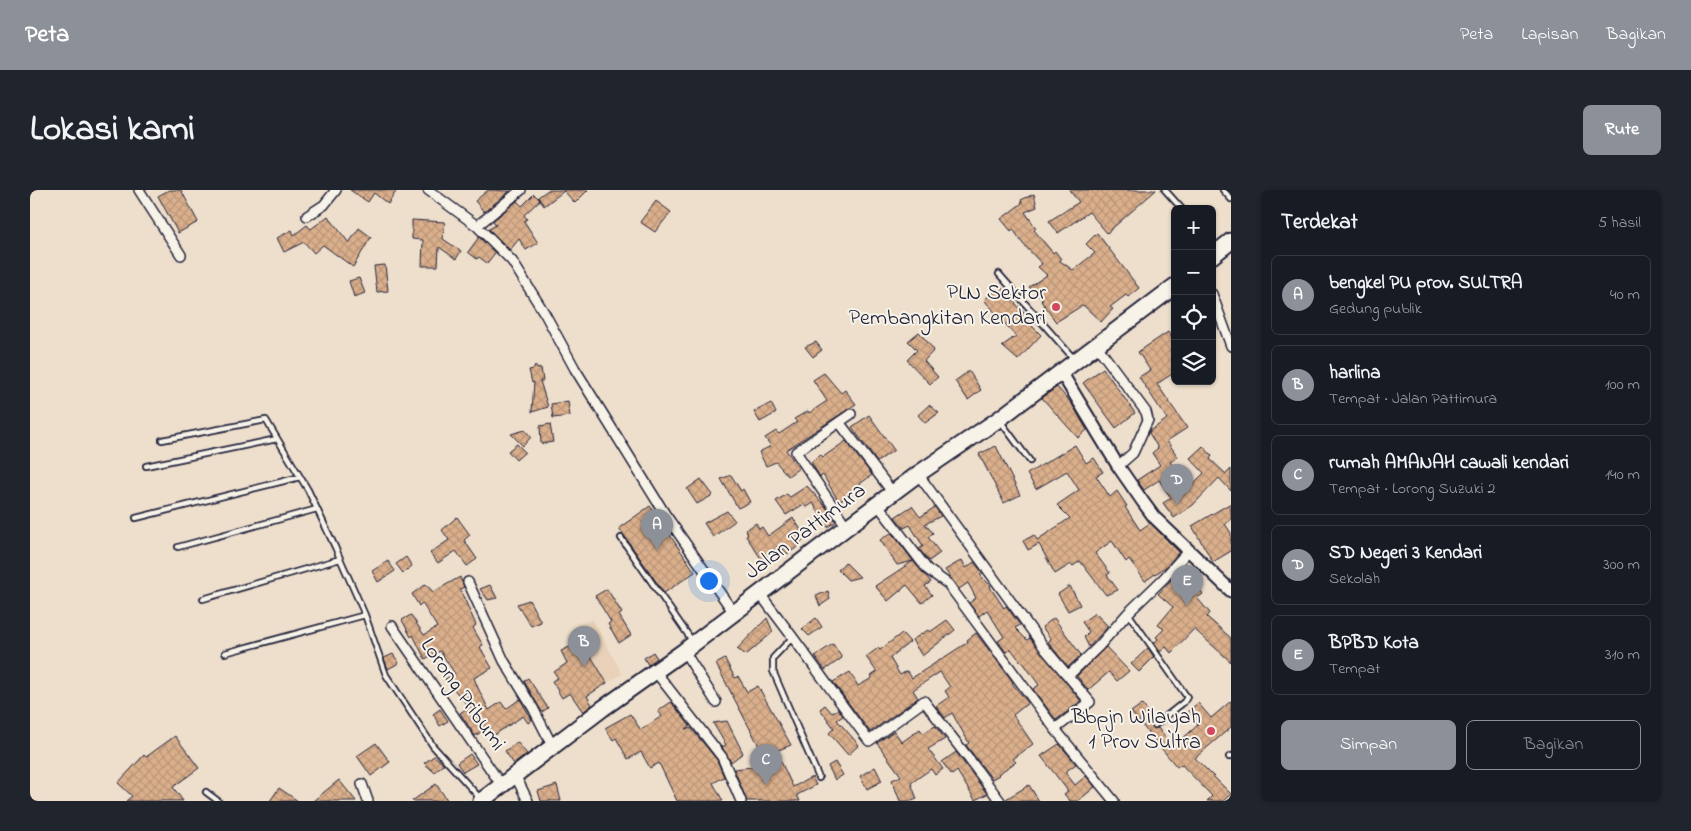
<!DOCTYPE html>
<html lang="id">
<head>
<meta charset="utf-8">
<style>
	:root { --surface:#171b24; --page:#20242c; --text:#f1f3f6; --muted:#9ea1a6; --line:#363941; --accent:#8c9099 }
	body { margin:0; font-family:"Indie Flower",sans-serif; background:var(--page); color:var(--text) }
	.controls { position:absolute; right:15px; top:15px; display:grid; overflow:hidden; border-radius:8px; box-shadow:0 1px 4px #0004 }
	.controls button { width:45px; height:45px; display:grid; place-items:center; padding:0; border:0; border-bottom:1px solid var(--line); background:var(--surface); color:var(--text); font:25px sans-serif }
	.you { position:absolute; left:678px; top:390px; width:18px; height:18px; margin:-12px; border:4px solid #fff; border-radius:50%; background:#1a73e8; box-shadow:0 0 0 8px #1a73e833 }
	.badge { display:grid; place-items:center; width:32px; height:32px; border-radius:50%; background:var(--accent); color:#fff; font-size:16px; font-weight:700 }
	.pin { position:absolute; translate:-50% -41px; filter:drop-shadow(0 1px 2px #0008) }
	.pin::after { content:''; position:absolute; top:26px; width:18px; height:15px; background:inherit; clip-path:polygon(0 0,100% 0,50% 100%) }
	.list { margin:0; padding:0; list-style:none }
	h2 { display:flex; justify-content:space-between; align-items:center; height:65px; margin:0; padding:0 20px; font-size:21px }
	h2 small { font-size:16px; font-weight:400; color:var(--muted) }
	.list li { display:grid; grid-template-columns:32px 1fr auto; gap:15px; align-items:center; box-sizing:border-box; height:80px; margin:0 10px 10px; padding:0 10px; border:1px solid var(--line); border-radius:8px }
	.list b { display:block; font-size:19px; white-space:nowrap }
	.list p { margin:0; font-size:16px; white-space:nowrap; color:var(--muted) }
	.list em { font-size:16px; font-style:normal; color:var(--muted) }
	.actions { display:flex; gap:10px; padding:15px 20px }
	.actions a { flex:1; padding:11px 0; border:1px solid var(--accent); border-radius:8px; text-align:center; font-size:18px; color:var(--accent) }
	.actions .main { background:var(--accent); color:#fff }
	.icon { flex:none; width:28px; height:28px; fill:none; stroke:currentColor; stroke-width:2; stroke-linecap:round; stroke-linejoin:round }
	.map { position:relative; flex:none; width:1201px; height:611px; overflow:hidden; border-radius:8px }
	header { display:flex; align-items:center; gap:30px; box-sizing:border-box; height:70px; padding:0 25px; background:var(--accent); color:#fff }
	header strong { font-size:24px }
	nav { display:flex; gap:28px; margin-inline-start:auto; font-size:18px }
	.intro { display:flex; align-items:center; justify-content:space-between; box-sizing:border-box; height:120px; padding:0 30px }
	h1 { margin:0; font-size:35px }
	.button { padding:12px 22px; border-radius:8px; background:var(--accent); color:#fff; font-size:18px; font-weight:700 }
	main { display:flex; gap:30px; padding:0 30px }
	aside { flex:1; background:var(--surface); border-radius:8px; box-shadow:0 1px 4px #0004 }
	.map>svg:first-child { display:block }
</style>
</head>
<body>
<header>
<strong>Peta</strong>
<nav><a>Peta</a><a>Lapisan</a><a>Bagikan</a></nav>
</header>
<div class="intro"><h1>Lokasi kami</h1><a class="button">Rute</a></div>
<main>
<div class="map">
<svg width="1201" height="611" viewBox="0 0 1201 611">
	<defs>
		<pattern id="building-cross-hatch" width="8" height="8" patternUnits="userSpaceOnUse" patternTransform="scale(1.25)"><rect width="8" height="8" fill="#daaf8b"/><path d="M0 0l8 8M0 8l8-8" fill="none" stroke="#bb9679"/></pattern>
	</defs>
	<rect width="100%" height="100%" fill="#eedfcc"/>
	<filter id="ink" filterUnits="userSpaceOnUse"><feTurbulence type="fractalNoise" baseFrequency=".02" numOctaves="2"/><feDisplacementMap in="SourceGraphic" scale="10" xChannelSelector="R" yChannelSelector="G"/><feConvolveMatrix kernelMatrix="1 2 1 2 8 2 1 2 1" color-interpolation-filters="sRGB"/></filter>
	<g filter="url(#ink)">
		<path fill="#e8d1b8" d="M563,429l29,55 -15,9 -25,-42 -7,-15z"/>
		<path fill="url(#building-cross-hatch)" stroke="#22223b" d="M139,0h12l17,32 -20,11 -20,-37z
			M320,0h47l-9,14 -14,-11 -6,9z
			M458,0l22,1 -26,21 -9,-11z
			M518,0h40l-13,13 -11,-12 -20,15 -6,-9z
			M1039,0h87l-49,43 -18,-21 -31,21 -9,-12 30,-19z
			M504,4l6,6 -16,15 3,4 -3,2 14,22 -12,7 -7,-11 -9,11 -21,-21 7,-4 -3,-4 24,-20 5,5z
			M1004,4l3,13 -12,5 11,16 -2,2 19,23 2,-2 6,8 -1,2 13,9 22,-17 -9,-9 11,-11 42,55 -11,9 -2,-2 -16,12 3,2 -12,13 -18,-17 -27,17 -15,-21 2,-2 -14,-12 18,-12 -9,-8 4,-3 -19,-20 -10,-15 -2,2 -10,-12 21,-16 -1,-3z
			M626,11l15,11 -16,20 -15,-10z
			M298,26l21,27 10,-15 12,9 -18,30 -30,-22 -9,8 -10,-11 -20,10 -7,-14 15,-8 2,5 13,-10 4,4z
			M382,30l33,2 -2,17 18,12 -5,8 -17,-12 -1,19h-16l1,-26 -11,-1z
			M449,47l16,16 -8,10 -8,-6 -2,2 -9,-7z
			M355,75l3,26 -11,1 -3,-26z
			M329,88l6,15 -11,4 -5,-16z
			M970,96l32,36 -2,2 11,11 -23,25 -16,-14 14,-10 -32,-36z
			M889,142l15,18 -10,11 14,16 -8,7 -23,-24 10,-10 -9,-9z
			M1138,142l7,11v29l-18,12 30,44 -20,13 11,16 -8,5 19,26 15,-15 -14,-15 13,-12 9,10 -2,3 16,15 5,-5v22l-12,-13 -26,27 -19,13 -11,-15 8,-5 -12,-18 -15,10 -7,-10 23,-15 -8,-12 6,-5 -9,-15 1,-2 17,-12 -28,-42 11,-7 -12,-18z
			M786,152l6,8 -9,7 -8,-10z
			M505,175l2,4 4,-1 2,13h-3l8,26 -16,5 2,-30 -2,1 -3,-13 5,-1z
			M1073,178l32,45 -19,15 -33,-45z
			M939,181l12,19 -13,10 -13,-19z
			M794,183l17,20 4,-3 11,14 -70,46 13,18 -11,8 -12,-14 -10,4 -7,-14 12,-6 -6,-8 11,-7 3,3 18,-12 -3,-3 14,-8 1,2 18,-12 -14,-21z
			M1027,197l15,17 15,26 -9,8 -36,-40z
			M538,211l2,15 -17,2 -2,-14z
			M741,213l5,10 -16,9 -6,-10z
			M899,215l10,8 -14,10 -7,-8z
			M839,225l25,35 -17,12 -25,-35z
			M520,234l3,18 -12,2 -1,-18z
			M495,240l6,7 -8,9 -12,-12z
			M816,251l26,34 -22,16 2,3 -13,8 -16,-27 -3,2 -9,-15 10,-7 2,2z
			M487,254l8,8 -9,8 -8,-9z
			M1045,255l11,18 8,-5 9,14 -7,4 14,21 7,-6 10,15 -2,1 15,23 10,-7 29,29 -12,14 -22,15 -16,-22 -3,3 -14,-21 -17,12 15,20 -3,2 11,15 -12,5 -26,-34 -7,5 -2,-2 -16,10 -16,-30 -11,6 -5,-9 11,-6 3,5 33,-22 -13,-13 22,-15 -12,-19 -31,18 -9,-15z
			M966,256l24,49 -16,8 -25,-49z
			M701,285l10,16 2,-2 7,13 -12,6 -17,-29z
			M671,289l12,16 -16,9 -10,-15z
			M777,296l18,20 11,16 -9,5 -14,-24 -7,5 -2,-4 -18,11 -10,-14 11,-7 3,3z
			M1201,313v17l-6,4 6,9v18l-18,11 -21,-36z
			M620,316l45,66 -31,21 -45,-65z
			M882,316l8,11 15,-10 6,9 -16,8 8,9 -5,4 12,16 -11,8 -10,-12 4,-3 -13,-21 -6,3 -9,-11z
			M697,321l8,10 -22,16 -9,-14z
			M427,327l13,18 -6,5 13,19 -10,7 -11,-15 -18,12 -8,-10 19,-13 -7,-10z
			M763,328l13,19 -10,11 -9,6 -7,-9 -18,15 -16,-24 2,-1 -2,-5 10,-7 3,6 3,-2 6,9z
			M861,343l4,4 18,24 -16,4 -17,-25z
			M376,367l6,9 -9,7 -7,-9z
			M932,370l4,8 8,-6 9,11 -3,2 11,11 -1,1 14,21 2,-2 14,19 -5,3 12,12 3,-2 51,63 -25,19 -23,-31 6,-4 -17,-24 -1,1 -10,-13 -5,3 -8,-11 6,-4 -17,-27 -8,6 -10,-13 7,-5 -8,-15 -9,6 -9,-12 -5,-7z
			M358,371l7,10 -17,11 -6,-11z
			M883,371l18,21 -6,4 7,9 -10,8 -15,-18 -19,16 -13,-15z
			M815,372l15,15 -12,3 -10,-10z
			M430,387l4,10 -4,2 16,36 -3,3 10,17 -3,2 12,21 -18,10 4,10 11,22 12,-8 5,7 14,-10 12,21 -4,3 -5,-7 -29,19 -5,-8 -14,9 -15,-23 9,-6 -24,-28 10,-5 -15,-23 -15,8 -12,-24 -2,2 -9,-17 9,-5 13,20 13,-8 -15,-24 -3,3 -7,-12 14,-10 7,8z
			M1143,388l12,8 6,-6 12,14 -6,4 13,15 -3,4 24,21v24l-37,-33 -23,24 -5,-6 -6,5 -6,-9 4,-4 -2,-2 8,-8 -6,-4 15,-18 -15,-13z
			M460,395l7,13 -9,2 -8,-11z
			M1040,396l10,19 -12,6 -10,-17z
			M577,399l15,24 -3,2 12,20 -12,8 -11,-19 3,-2 -16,-26z
			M798,401l2,8 -10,7 -4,-10z
			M499,410l12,22 -10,4 -14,-22z
			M1065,423l13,13 -19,21 -5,-10 5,-5 -7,-10z
			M737,428l6,14 -27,23 -9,-6z
			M786,428l6,9 -13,9 -7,-7z
			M1024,428l27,37 -13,12 -20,-25 3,-3 -9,-12z
			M917,430l8,10 -33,26 -10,-16 16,-10 2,2z
			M872,443l8,9 -20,16 10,17 7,-4 5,7 56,-36 -1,-2 9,-7 37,49 -1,1 16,20 -15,12 20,29 -20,15 3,3 -18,12 1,1 -7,4 -26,-34 3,-2 -17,-30 -7,5 -9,-12 13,-9 -4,-6 5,-4 -10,-15 -27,18 5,8 -48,34 -37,-50 17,-10 8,14 14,-8 -1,-2 6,-4 -11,-15 12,-9 2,2z
			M552,451l25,42 -20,13 5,9 -9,7 -13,-19 -8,5 -10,-17 6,-3 -4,-6 13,-9 -6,-12z
			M803,454l9,14 -17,12 -10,-14z
			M1076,457l23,24 -12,10 -8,-9 -21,18 -11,-14z
			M1118,458l6,9 -15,15 -8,-8z
			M623,462l4,6 -9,7 -4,-7z
			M363,464l6,9 -11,6 -4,-11z
			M695,469l10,19 3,-2 9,16 11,-6 33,59 -15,6 17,36 19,-10 4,8 -19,10 3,6h-53l-13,-32 35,-4 -53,-101z
			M498,488l20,30 -6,4 -18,-31z
			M1201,511v26l-36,31 36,36 -8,7h-16l5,-5 -31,-32 -4,3 -46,-55 11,-8 11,14 -2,2 2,2 -1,5 2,2 4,-1 15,19 25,-22 -12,-12 12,-10 13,15z
			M641,512l19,24 -5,3 6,-1 26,32 7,17 -11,6 10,18h-46l-18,-38 -9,5 -9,-16 -13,7 -12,-21 -3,2 -8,-12 25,-14 11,16 21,-14 -4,-5z
			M795,515l7,8 6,-4 5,7 -6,4 22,25 -11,10 -19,-22 5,-5 -14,-19z
			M410,519l8,12 -8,5 -7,-12z
			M697,531l16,32 -12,9 -9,-15 4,-2 -13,-22z
			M905,536l10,13 -17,10 15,20 -8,6 -4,-6 -20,14 6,16 -5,2h-12l-8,-21 9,-4 -24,-33 17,-12 8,11 18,-13 3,4z
			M145,546l24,32 -26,19 10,14h-57l6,-5 -14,-13 26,-28 2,2z
			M487,552l10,12 -13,10 -9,-13z
			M346,553l14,19 -19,14 -14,-20z
			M1029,554l17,20 -11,8 10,13 11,-9 9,11 -17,14h-8l-6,-7 4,-3 -27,-35z
			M926,562l8,11 23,31 -12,6 -18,-29 -5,4 -10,-13z
			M440,564l7,10 -14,8 -6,-9z
			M404,566l10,8 -10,8 -10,-9z
			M805,572l8,13 -8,5 -7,-14z
			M845,577l7,14 -15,8 -7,-13z
			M309,590l17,21h-43z
			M406,594l12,17h-36z
			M527,595l4,16h-20l-3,-10z
			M999,595l10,16h-33v-2z
			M249,598l19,13h-28z"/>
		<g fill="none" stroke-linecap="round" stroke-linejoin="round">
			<defs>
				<path id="lane" d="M1135,0l17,19
					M1193,0l8,9
					M969,84l76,86
					M971,232l29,39
					M132,250l104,-20 42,70 27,57 30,68 21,60 47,71 46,51
					M116,276l131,-27
					M106,328l164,-41
					M591,348l72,104
					M148,357l139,-38
					M173,409l137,-40
					M1098,423l59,84 -3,5 -29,23
					M762,448l-19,20v13l46,107
					M195,463l140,-38
					M1199,567l2,-1
					M176,602l12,9"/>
				<path id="street" d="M109,0l42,65
					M398,0l49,36 35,35 33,53 30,55 90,145 69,99
					M277,26l17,-11 12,-15
					M447,36l44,-36
					M1182,104l19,52
					M1067,156l49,66 2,8 -15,33 -15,13
					M809,232l54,71
					M888,284l128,176 44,52 -35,27
					M848,315l49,64 21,15 107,145 59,72
					M817,337l-51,-75 55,-38
					M438,392l36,79 29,47 20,39
					M729,403c38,48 73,99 110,148l55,-40 45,58 31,42
					M362,436l110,160
					M654,461l32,51
					M625,481l67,86 19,44
					M1038,486l31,-30 29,-33 36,-35 25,-28
					M485,585l13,26
					M332,594l6,17"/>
				<path id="secondary" d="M1031,182l57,94 25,36 11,15 77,74"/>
				<path id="highway" d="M1182,66l19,-15
					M451,611l121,-92 82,-58 163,-124 71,-53 81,-55 176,-133"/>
			</defs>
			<use href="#lane" stroke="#22223b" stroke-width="8"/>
			<use href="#street" stroke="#22223b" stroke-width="12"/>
			<use href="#secondary" stroke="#22223b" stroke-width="15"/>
			<use href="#highway" stroke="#22223b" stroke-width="19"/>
			<use href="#lane" stroke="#f7f3e8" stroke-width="4.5"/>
			<use href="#street" stroke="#f7f3e8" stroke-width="9"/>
			<use href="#secondary" stroke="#f7f3e8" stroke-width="11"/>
			<use href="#highway" stroke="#f7f3e8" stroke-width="15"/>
		</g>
	</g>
	<g fill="#d1495b" stroke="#f7f3e8" stroke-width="2">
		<circle cx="1026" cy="117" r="5"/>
		<circle cx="1181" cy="541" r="5"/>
	</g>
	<g text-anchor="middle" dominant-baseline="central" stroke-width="4" stroke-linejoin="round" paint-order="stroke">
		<g font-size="22" fill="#22223b" stroke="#f7f3e8" text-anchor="end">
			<text x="1016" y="104">PLN Sektor<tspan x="1016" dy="25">Pembangkitan Kendari</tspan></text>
			<text x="1171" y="528">Bbpjn Wilayah<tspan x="1171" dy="25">1 Prov Sultra</tspan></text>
		</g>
		<g font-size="22" fill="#22223b" stroke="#f7f3e8">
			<text transform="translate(776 342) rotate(-37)">Jalan Pattimura</text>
			<text transform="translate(432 505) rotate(55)">Lorong Pribumi</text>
		</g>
	</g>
</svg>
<div class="controls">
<button>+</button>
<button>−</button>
<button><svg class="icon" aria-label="locate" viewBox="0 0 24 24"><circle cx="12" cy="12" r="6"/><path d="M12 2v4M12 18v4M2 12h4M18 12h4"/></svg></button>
<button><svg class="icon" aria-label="layers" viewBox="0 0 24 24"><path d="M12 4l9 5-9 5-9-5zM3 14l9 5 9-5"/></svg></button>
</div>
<div class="you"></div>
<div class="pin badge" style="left:627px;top:360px">A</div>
<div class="pin badge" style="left:554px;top:477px">B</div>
<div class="pin badge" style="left:736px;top:595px">C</div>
<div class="pin badge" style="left:1147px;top:315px">D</div>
<div class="pin badge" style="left:1157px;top:416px">E</div>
</div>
<aside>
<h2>Terdekat<small>5 hasil</small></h2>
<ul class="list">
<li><span class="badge">A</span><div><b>bengkel PU prov. SULTRA</b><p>Gedung publik</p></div><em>40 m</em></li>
<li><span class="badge">B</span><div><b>harlina</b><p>Tempat · Jalan Pattimura</p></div><em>100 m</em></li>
<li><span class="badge">C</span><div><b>rumah AMANAH cawali kendari</b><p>Tempat · Lorong Suzuki 2</p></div><em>140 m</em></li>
<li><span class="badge">D</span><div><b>SD Negeri 3 Kendari</b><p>Sekolah</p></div><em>300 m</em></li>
<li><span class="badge">E</span><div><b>BPBD Kota</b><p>Tempat</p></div><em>310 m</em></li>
</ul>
<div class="actions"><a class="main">Simpan</a><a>Bagikan</a></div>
</aside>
</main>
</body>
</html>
